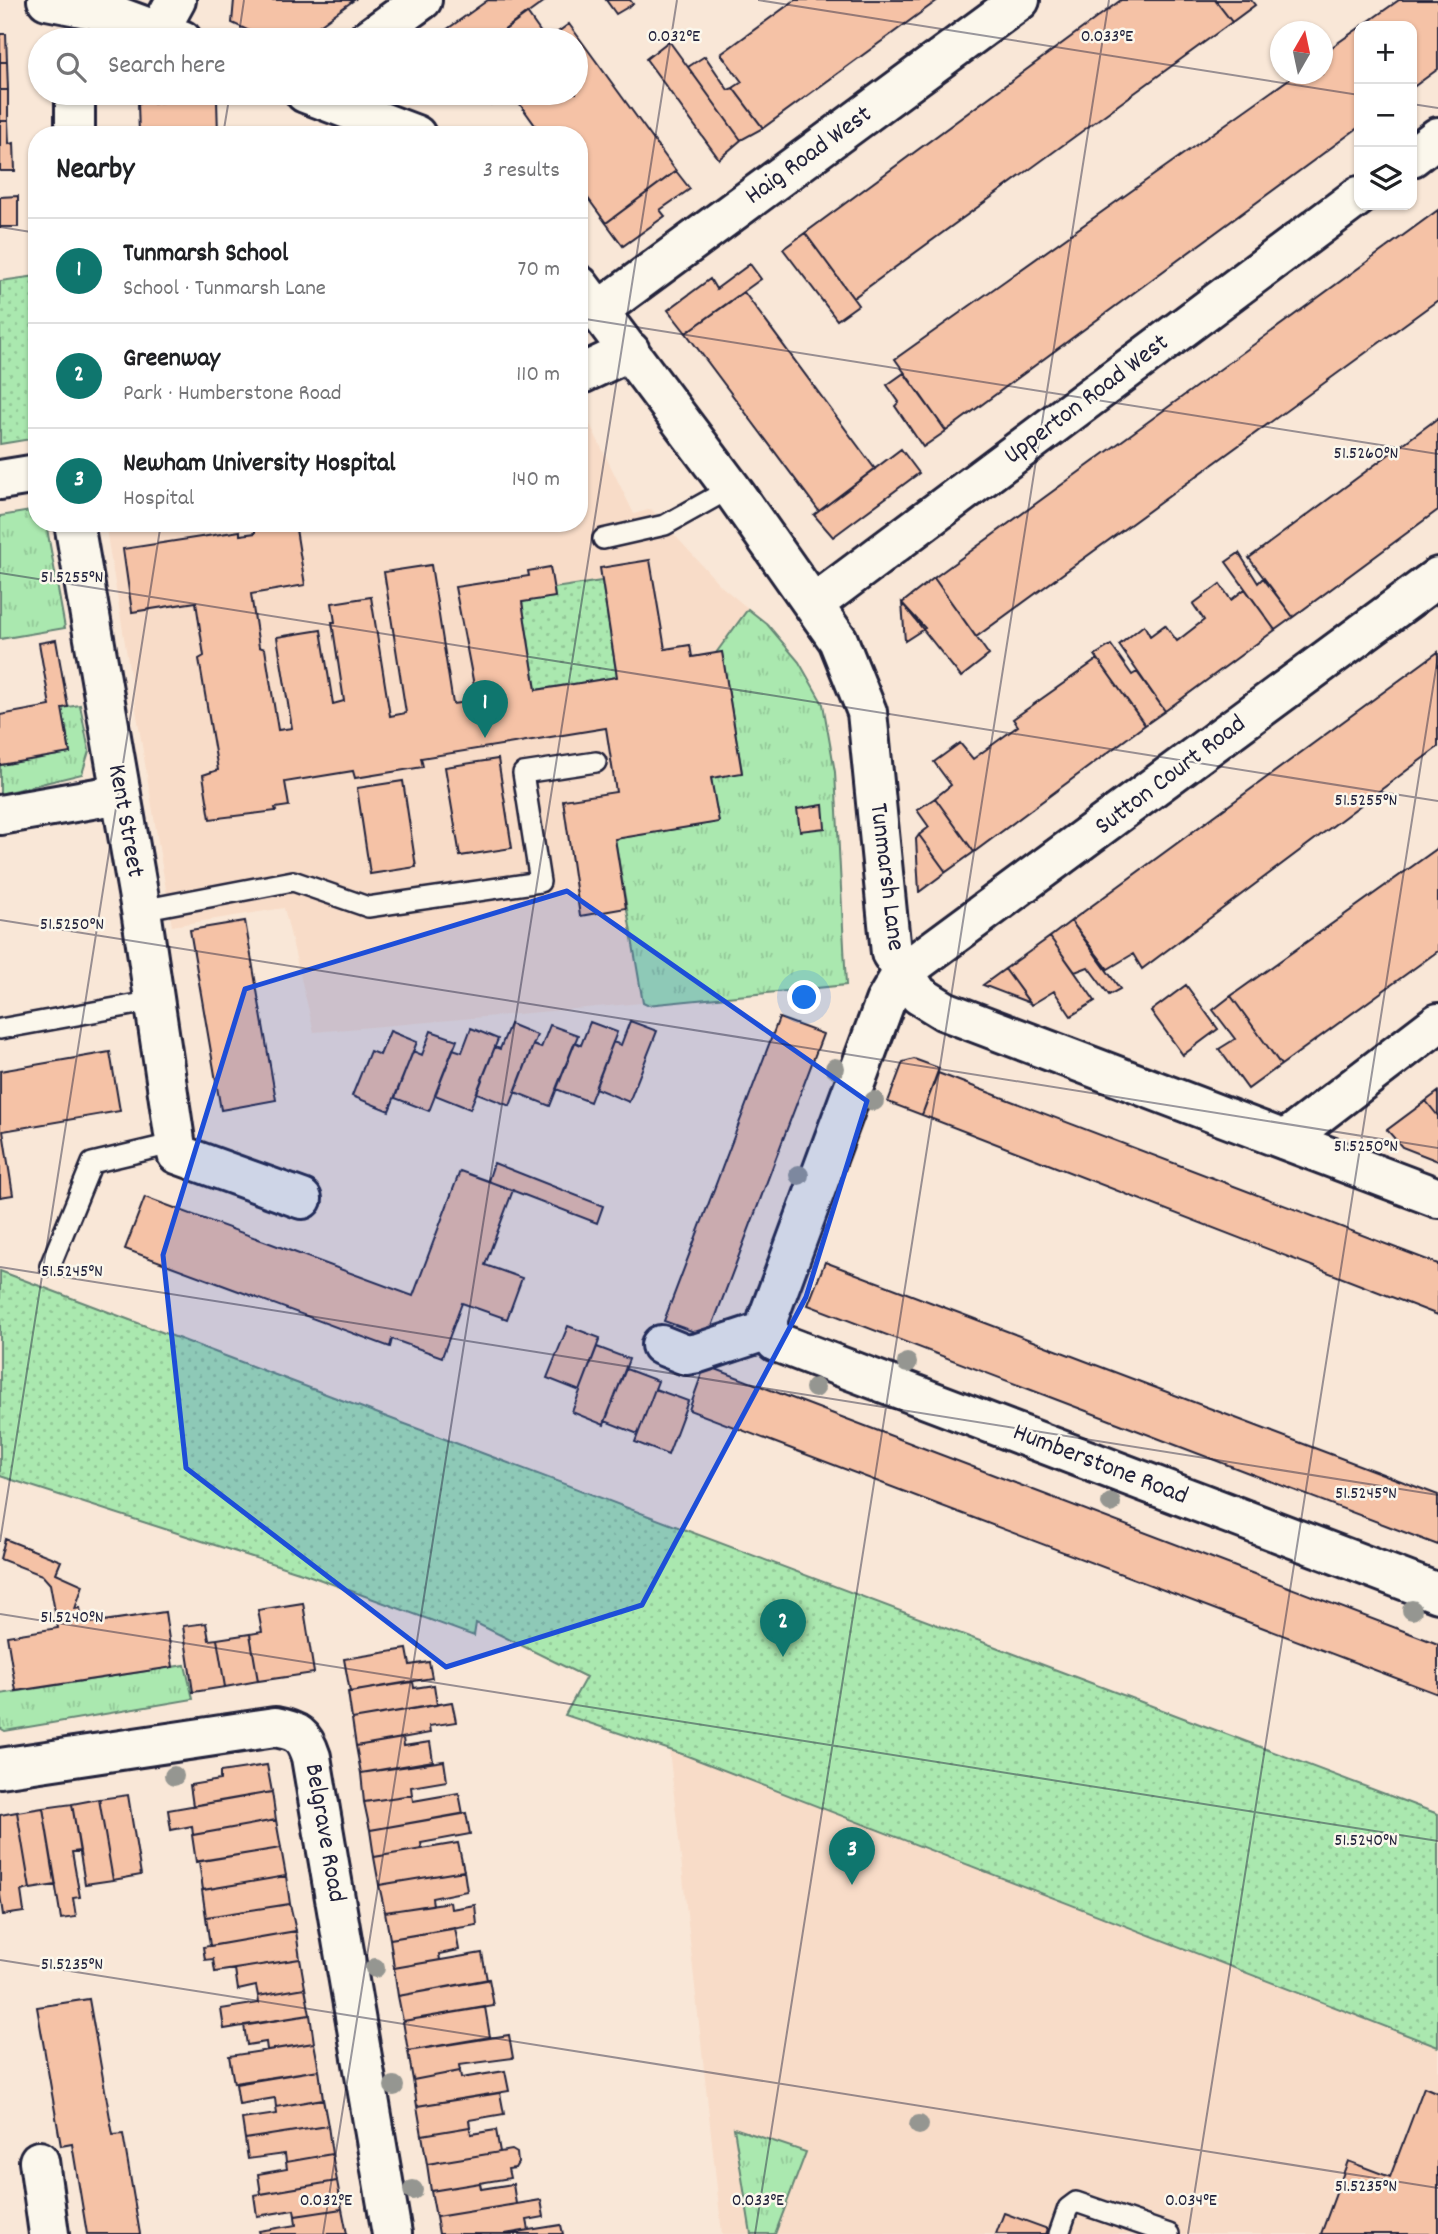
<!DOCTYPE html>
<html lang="en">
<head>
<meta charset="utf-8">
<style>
	:root { --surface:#fff; --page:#f6f6f6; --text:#202124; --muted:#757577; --line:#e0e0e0; --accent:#0f766e }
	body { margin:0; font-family:Dekko,sans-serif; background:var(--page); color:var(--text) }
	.controls { position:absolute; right:21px; top:21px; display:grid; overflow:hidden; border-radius:14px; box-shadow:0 2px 5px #0004 }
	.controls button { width:63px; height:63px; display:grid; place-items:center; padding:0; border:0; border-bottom:2px solid var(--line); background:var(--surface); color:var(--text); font:35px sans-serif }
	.compass { position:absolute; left:1270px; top:21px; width:63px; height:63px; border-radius:50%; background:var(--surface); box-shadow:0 2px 5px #0004; rotate:9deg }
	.you { position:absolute; left:805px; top:998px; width:24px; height:24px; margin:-18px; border:5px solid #fff; border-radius:50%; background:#1a73e8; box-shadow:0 0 0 10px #1a73e833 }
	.badge { display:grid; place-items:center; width:46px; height:46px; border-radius:50%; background:var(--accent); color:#fff; font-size:23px; font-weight:700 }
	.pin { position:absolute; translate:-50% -58px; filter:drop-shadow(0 2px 4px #0008) }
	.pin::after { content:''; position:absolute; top:37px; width:24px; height:21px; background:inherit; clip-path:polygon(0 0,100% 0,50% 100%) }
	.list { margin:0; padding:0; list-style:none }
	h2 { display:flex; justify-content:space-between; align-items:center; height:91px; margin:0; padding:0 28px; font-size:30px }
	h2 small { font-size:23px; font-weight:400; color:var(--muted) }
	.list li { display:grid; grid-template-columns:46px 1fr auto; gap:21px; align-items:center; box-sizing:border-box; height:105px; padding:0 28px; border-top:2px solid var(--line) }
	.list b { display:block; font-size:26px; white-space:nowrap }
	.list p { margin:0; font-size:23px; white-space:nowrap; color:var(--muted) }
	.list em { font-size:23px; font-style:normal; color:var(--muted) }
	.icon { flex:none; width:38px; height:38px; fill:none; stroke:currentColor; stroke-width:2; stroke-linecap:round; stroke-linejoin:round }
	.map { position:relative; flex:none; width:1438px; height:2234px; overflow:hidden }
	.search { position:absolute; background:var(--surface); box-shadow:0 2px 5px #0004; left:28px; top:28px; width:560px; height:77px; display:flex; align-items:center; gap:18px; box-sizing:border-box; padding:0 24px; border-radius:38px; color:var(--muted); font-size:26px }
	.panel { position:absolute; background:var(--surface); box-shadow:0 2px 5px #0004; left:28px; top:126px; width:560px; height:406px; border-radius:28px }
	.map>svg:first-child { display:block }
</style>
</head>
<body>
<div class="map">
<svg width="1438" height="2234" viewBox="0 0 1438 2234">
	<defs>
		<pattern id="grass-tufts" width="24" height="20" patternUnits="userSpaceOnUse" patternTransform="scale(1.75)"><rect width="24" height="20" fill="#aae8af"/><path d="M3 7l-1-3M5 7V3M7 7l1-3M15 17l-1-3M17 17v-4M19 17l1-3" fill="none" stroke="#92c797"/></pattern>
		<pattern id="park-dots" width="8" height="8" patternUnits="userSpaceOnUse" patternTransform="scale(1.75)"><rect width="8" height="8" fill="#aae8af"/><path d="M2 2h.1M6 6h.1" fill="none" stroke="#92c797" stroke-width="1.8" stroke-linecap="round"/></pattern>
	</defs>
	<rect width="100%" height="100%" fill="#f9e7d7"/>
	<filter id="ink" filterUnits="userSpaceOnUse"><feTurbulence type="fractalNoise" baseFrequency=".0143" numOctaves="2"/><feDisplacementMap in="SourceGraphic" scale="14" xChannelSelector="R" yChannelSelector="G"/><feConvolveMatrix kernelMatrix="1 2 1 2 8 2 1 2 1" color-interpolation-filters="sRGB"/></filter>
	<g filter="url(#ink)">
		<path fill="#f8dcc8" d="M584,412l50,102 17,-5 70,77 46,38 32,38 24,42 12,68 11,213 -532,47 -30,-124 -112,18 -67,-403h474v-110z
			M669,1749l769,298v187h-716z"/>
		<path fill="url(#grass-tufts)" stroke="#668575" stroke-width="2" d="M37,510v13h9l19,105 -65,11v-123z
			M748,609l19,15 32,38 24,42 12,68 11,213 -199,20 -4,-2 -28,-164 103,-17 -7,-44 31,-6 -20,-119h-6z
			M80,705l9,46 -7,23 -82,20v-29l70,-12 -8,-45z
			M185,1665l8,34 -188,32 -5,-3v-34z
			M734,2128l72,24 -31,82h-24z"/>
		<path fill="url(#park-dots)" stroke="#668575" stroke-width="2" d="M37,276v162l-37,6v-163z
			M602,581l15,96 -81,13 -14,-88 33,-5 -1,-9z
			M0,1271l1438,543v233l-753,-292 -120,-40 21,-38 -110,-54 -2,13 -169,-62 -305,-98z"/>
		<path fill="#f5c2a6" stroke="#22223b" stroke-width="2" d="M234,0h120l-55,40h-30l-37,-17z
			M488,0l57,1 -54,39h-59z
			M606,0h24l3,4 -17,10z
			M795,0h143l-175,128 -30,-40 9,-6 -21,-28z
			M1121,0h94l17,22 -379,276 -48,-65z
			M1215,0h36l4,5 -23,17z
			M1399,0h39v69l-26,19v-62h-50z
			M527,13l19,27h-55z
			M569,24l107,147 -70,52 -27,-37v-51h-37l-30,-42h64v-53h-29z
			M1359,28v99l-413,304 -51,-72 401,-285h26v-20z
			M0,34h6l1,28h-7z
			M669,41l72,99 -22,19 -73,-100z
			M705,56l23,34 5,-2 30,40 -22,12 -53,-73z
			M0,62h7l1,28h-8z
			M0,90h8v31h-8z
			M483,93h23l-15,11z
			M217,100l1,35 -79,-1 -1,-31z
			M0,121h8l1,23 5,-1 1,28h-15z
			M676,171l14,18 -30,21 5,6 -42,30 -17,-23z
			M18,196v31h-18v-30z
			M1438,210v90l-462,337 -42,-59z
			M805,233l53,72 -21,15 -54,-71z
			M750,264l11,15 -75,54 -18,-23 42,-31 6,10z
			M744,292l131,177 -56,42 -133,-178z
			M904,373l42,58 -23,16 -28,-41 4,-4 -12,-17z
			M1438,418v92l-145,107 -44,-59z
			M901,449l18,24 -86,64 -19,-22z
			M295,523l10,62 -54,9 8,53 6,2 13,81 14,-2 -15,-91 44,-7 12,74 11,-3 -12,-79h3l-3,-19 39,-6 19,119 16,-3 -22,-141 47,-7 22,139 24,-3 -22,-114 74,-11 -1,-5 22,-4 5,30 -33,5 14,88 81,-13 -17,-109 50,-8 15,89 25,-4 2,12 30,-5 20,121 -31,5 8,44 -104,17 11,69 -46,8 -17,-116 53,-8 -10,-64 -185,30 2,9 -68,11 -2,-7 -68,11 4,24 -14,2 1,3 -66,8 -7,-44 15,-5 -19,-111 5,-3 -8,-54 -64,10 -9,-63 117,-18v4l15,-2v-5z
			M1239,553l19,30 5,-5 30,39 -18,13 -49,-68z
			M934,578l55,77 -28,22 -59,-74z
			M1220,584l11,16 14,-11 30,41 -110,81 -46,-66 25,-20 6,11 15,-11 12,16 27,-21 -11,-16z
			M902,603l23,25 -20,13z
			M56,640l12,67 -6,1 8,45 -70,12v-50l50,-9 -11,-63z
			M1111,645l21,30 5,-3 28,39 -20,14 -50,-70z
			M1438,652v95l-296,222 -9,-15 -25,15 -37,-48z
			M1098,659l47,66 -171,127 -39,-54 16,-13 -17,-23 26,-19 13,16 45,-33 -5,-7z
			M498,759l14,89 -52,8 -15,-89z
			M403,781l13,86 -46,7 -13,-86z
			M935,798l39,54 -28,20 -27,-37 10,-8 -12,-17z
			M823,805l2,23 -25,3 -3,-22z
			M919,835l27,37 -27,20 -3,-53z
			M1438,848v103l-157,114 -50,-69z
			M245,921l31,179 -55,10 -31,-180z
			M1071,921l49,68 -11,6 -21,-28 -13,5 -25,-35z
			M1050,937l45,64 -24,15 -17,-25 -23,14 -26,-36z
			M1005,969l25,34 -47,-18z
			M1186,985l32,44 -35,26 -32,-44z
			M1231,996l50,69 -33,24 -29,-40 16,-10 -22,-29z
			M779,1018l44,16 -115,303 -44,-16z
			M630,1021l27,10 -28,71 -34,-14 18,-46 8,3z
			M590,1022l27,10 -27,70 -34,-13 19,-47 6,3z
			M510,1024l27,11 -27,71 -33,-13 18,-46 5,2z
			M550,1025l28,10 -28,71 -35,-14 18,-47 8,3z
			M471,1028l27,11 -28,70 -35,-14 18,-46 9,3z
			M390,1031l27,11 -28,69 -37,-15 18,-45 10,4z
			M431,1031l26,9 -28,71 -34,-13 18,-47 9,4z
			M110,1052l10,59 -117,20 10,64 -13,2v-126z
			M914,1059l25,9 -17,47 -34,-13 15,-40z
			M938,1073l500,191v51l-516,-200z
			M1438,1092v24l-12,-15z
			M1426,1101l12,15v45l-36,-14 -15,-17z
			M494,1163l109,43 -6,17 -109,-42z
			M460,1171l53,19 -28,75 37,13 -15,41 -45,-16 -20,54 -50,-18 -2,8 -265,-98 20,-52 268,99z
			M825,1262l613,233v50l-630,-240z
			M568,1326l32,12 -20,53 -33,-13z
			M597,1347l32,12 -25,66 -32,-13z
			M705,1365l733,279v50l-749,-284z
			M626,1369l32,12 -20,53 -33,-13z
			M655,1389l33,12 -20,54 -33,-13z
			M5,1539l56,22 -5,12 27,12 -8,24 5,-1 3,16 82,-12 8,55 -157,24 -9,-55 51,-8 -8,-44 -8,-9 -42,-16z
			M303,1603l11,70 -56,8 -8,-47 12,-2 -4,-22z
			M206,1623l3,17 8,-1 8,48 -32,5 -10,-66z
			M250,1634l8,47 -33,6 -8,-48z
			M407,1649l3,16 19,-3 3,16 -82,14 -6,-33z
			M413,1682l1,6 20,-3 3,20 -85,14 -4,-27z
			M452,1702l4,20 -27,4 1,7 -74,13 -4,-27z
			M403,1738l1,8 26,-4 3,19 -72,12 -5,-27z
			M444,1761l3,20 -36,6 1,8 -48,7 -3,-29z
			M267,1765l5,27 -79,14 -3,-21 30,-5v-8z
			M272,1792l4,28 -83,15 -1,-9 -21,4 -3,-20z
			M459,1793l4,21 -93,16 -6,-28 48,-7 1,6z
			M128,1795l13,80 -28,5 -14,-81z
			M99,1799l14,81 -28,4 -13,-80z
			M72,1804l8,47 -8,1 8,45 -7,1 3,19 -15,2 -18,-111z
			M43,1808l13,77 -26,4 -13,-77z
			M17,1812l13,77 -9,2 3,21 -21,3 -3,-20v-80z
			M466,1813l4,21 -49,9 1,6 -48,8 -4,-27z
			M276,1820l5,28 -85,14 -4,-27z
			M458,1843l6,28 -85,14 -5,-28z
			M281,1848l5,28 -83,14 -4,-29z
			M464,1871l3,20 -35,7 1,7 -48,7 -6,-27z
			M286,1876l4,28 -84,13 -4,-27z
			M450,1902l1,7 24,-4 2,20 -87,14 -5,-27z
			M290,1904l6,27 -86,15 -4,-29z
			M455,1928l4,22 -20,4 1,6 -46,8 -4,-29z
			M296,1931l4,28 -85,13 -2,-13 -8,1 -2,-13z
			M482,1953l5,27 -89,16 -4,-28z
			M300,1959l5,29 -47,8 -2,-10 -18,4 -3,-21z
			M489,1979l5,27 -91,15 -5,-25z
			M305,1988l5,27 -86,14 -3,-20 38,-6 -1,-7z
			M89,1999l24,136 10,-1 17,100h-53l-15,-90 -11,2 -24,-139z
			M485,2007l5,30 -82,14 -5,-30z
			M310,2015l4,28 -47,7 -1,-8 -19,3 -3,-20z
			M509,2035l4,23 -54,7 1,6 -47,9 -5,-29z
			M314,2043l5,27 -85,13 -5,-27z
			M319,2070l4,29 -47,8 -1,-9 -36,6 -3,-20z
			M460,2071l1,7 44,-7 4,20 -92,15 -4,-26z
			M1424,2087l14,6v141h-117l27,-73 42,16z
			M500,2093l4,21 -35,6 1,7 -48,8 -5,-29z
			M323,2099l5,27 -83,13 -3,-20 35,-5 -1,-7z
			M328,2126l4,28 -46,8 -1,-8 -37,5 -3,-20z
			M470,2127l1,7 25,-4 4,22 -73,12 -5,-29z
			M512,2150l5,3 1,10 -3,5 -7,1 2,9 -79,13 -4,-27z
			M332,2154l5,27 -76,13 -3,-20 29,-5 -1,-7z
			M337,2181l5,28 -47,7 -1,-6 -37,6 -3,-21z
			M480,2183l1,6 32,-5 3,20 -80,13 -5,-26z
			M541,2200l3,17 -17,3 2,10 -24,4h-66l-3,-17z
			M342,2209l5,25h-87l-1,-3 37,-6 -1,-9z
			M1004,2213l44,16 -2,5h-50z
			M1004,2213l44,16 -2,5h-50z
			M561,2225l2,9h-58l24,-4z"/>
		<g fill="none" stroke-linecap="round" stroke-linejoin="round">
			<defs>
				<path id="lane" d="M603,539l62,-14 66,-37
					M141,910l152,-29 75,26 172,-25 -17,-109 73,-11
					M0,1029l154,-28
					M50,1266l42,-103 84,-20
					M1059,2234l9,-26 8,-6 93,32"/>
				<path id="street" d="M47,0l56,11 79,29
					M159,31l17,-31
					M367,40l55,-40
					M75,93v37
					M305,93l111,42
					M1412,157l26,-20
					M579,285l152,203 107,152 29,72 24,241 28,42 26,16 493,187
					M598,311l422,-311
					M579,375l51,-24
					M0,480l37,-6
					M74,523l67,387 36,244 125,45
					M1438,577l-536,396 -17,29 -117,316v12l8,12 662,251
					M814,604l545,-408
					M0,815l120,-21
					M1285,1140l153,-117
					M661,1345l25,10 12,-2 70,-23
					M0,1768l275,-41c22,4 29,8 36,30l81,477
					M39,2161l10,73"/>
			</defs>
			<use href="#lane" stroke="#22223b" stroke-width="24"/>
			<use href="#street" stroke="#22223b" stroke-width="44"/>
			<use href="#lane" stroke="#fbf7ec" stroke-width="19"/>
			<use href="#street" stroke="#fbf7ec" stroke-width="38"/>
		</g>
		<g fill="#959691">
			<circle cx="835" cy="1068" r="10"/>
			<circle cx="874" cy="1101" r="10"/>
			<circle cx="799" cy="1175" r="10"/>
			<circle cx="907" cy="1363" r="10"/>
			<circle cx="815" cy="1388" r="10"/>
			<circle cx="1111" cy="1503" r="10"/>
			<circle cx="1412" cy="1610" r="10"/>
			<circle cx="174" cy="1776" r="10"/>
			<circle cx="375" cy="1968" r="10"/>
			<circle cx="394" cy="2086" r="10"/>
			<circle cx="919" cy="2125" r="10"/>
			<circle cx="413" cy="2190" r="10"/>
		</g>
	</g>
	<path fill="#1d4ed8" fill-opacity="0.2" stroke="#1d4ed8" stroke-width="5" stroke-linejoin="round" d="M567,891l300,210 -61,196 -164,308 -196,62 -260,-199 -23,-213 82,-266z"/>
	<path fill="none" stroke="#22223b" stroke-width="2" stroke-opacity="0.45" d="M758,0l601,95M238,40l6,-40M1412,104l26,4M223,135l7,-42M0,227l37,6M579,318l859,136M0,573l1438,228M0,920l1438,228M0,1267l1438,228M0,1542l161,-1019M0,1614l1438,227M0,1960l1438,228M323,2234l354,-2234M755,2234l354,-2234M1188,2234l250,-1578"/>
	<g text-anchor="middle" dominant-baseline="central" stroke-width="5" stroke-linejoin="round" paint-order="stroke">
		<g font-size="26" fill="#22223b" stroke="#fbf7ec">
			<text transform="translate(809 156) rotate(-36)">Haig Road West</text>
			<text transform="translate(1087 400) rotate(-37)">Upperton Road West</text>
			<text transform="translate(1171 776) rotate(-37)">Sutton Court Road</text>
			<text transform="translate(125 821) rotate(80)">Kent Street</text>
			<text transform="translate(886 877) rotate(83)">Tunmarsh Lane</text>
			<text transform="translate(1100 1465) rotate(21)">Humberstone Road</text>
			<text transform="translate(324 1833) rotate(80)">Belgrave Road</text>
		</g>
	</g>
	<g font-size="18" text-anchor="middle" fill="#22223b" stroke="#fbf7ec" stroke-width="5" stroke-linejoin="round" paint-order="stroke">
		<text x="674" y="41">0.032°E</text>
		<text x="1107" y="41">0.033°E</text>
		<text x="1366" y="458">51.5260°N</text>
		<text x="72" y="582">51.5255°N</text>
		<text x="1366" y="805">51.5255°N</text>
		<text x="72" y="929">51.5250°N</text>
		<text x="1366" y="1151">51.5250°N</text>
		<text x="72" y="1276">51.5245°N</text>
		<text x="1366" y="1498">51.5245°N</text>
		<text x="72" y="1622">51.5240°N</text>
		<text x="1366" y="1845">51.5240°N</text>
		<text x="72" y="1969">51.5235°N</text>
		<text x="1366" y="2191">51.5235°N</text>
		<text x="326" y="2205">0.032°E</text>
		<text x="758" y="2205">0.033°E</text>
		<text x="1191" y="2205">0.034°E</text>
	</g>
</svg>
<div class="controls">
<button>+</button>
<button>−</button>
<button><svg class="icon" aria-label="layers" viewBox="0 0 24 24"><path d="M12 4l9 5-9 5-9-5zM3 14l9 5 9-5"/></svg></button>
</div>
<svg class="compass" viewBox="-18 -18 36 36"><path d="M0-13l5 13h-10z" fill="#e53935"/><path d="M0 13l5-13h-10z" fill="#757577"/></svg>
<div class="you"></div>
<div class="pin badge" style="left:485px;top:738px">1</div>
<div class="pin badge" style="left:783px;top:1657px">2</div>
<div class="pin badge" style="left:852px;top:1885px">3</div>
<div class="search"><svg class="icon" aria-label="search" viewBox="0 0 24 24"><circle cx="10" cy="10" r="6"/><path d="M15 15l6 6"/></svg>Search here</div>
<section class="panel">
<h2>Nearby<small>3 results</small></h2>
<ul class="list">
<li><span class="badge">1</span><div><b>Tunmarsh School</b><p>School · Tunmarsh Lane</p></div><em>70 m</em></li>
<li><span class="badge">2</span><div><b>Greenway</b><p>Park · Humberstone Road</p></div><em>110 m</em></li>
<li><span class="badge">3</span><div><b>Newham University Hospital</b><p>Hospital</p></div><em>140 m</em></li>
</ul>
</section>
</div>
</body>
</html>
